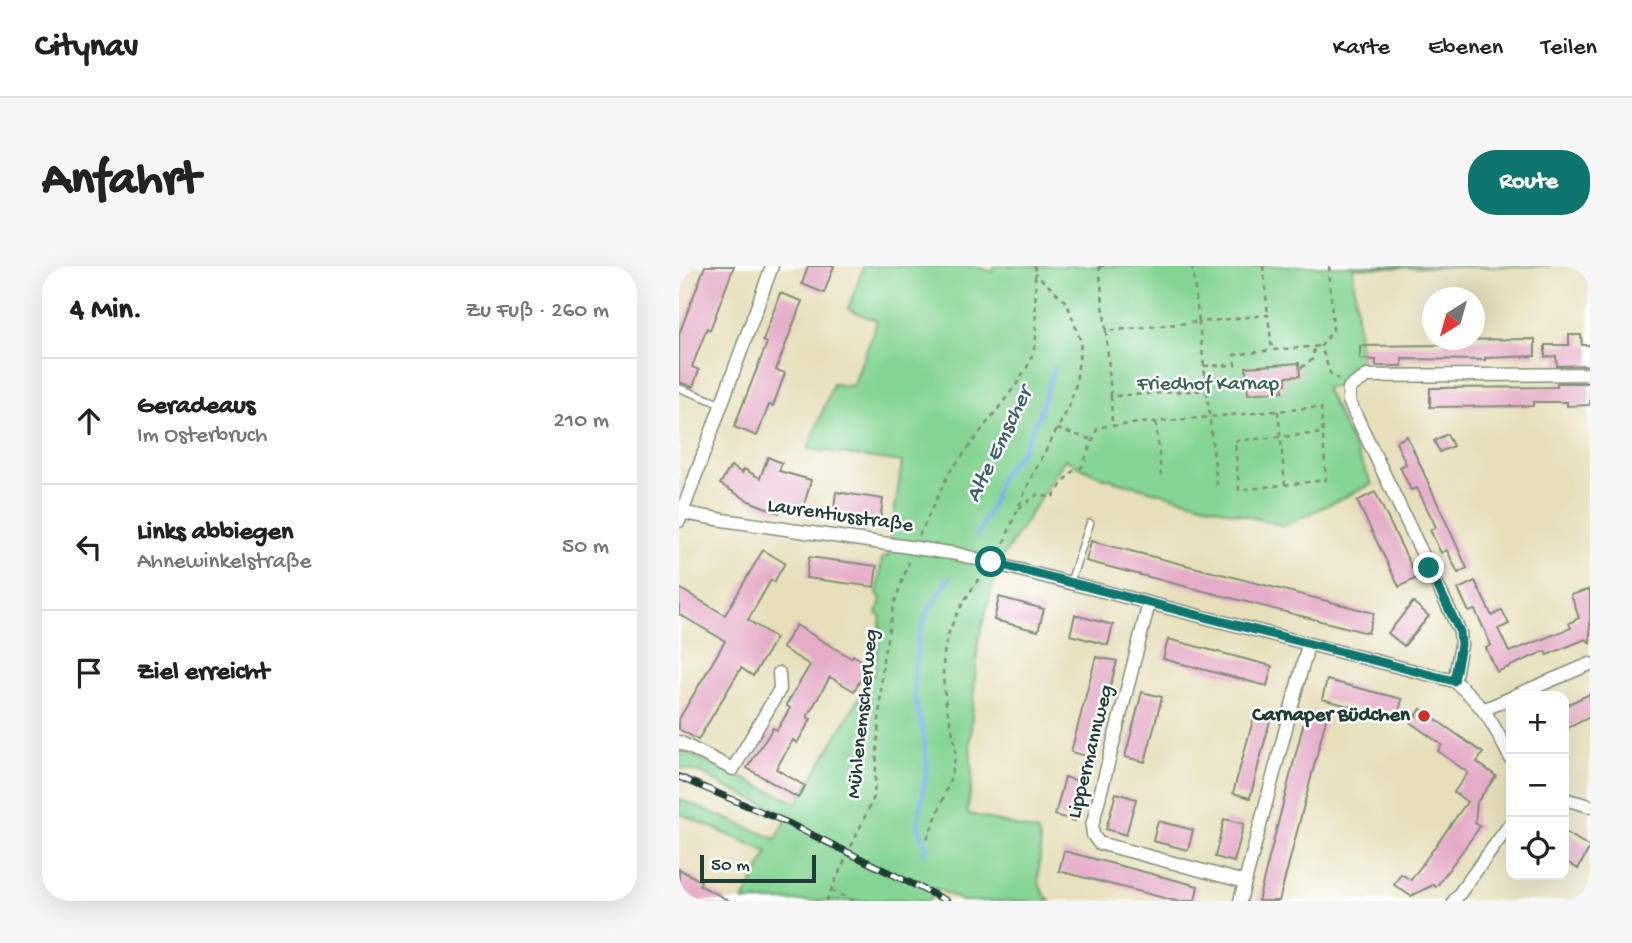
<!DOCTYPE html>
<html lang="de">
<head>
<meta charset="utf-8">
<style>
	:root { --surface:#fff; --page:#f6f6f6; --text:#222; --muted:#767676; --line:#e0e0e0; --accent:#0f766e }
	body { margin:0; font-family:"Gochi Hand",sans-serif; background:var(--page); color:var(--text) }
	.controls { position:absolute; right:21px; bottom:21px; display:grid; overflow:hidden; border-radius:14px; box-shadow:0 7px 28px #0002 }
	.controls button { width:63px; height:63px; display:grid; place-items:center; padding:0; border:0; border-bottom:2px solid var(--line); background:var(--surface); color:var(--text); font:35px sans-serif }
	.compass { position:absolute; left:743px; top:21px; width:63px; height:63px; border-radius:50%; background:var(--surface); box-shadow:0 7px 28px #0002; rotate:217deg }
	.scale { position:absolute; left:21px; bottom:18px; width:116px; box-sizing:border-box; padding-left:7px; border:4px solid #1f3d34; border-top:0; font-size:19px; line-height:24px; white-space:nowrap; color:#1f3d34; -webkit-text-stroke:5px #fff; paint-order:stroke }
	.stop { position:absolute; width:21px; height:21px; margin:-16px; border:5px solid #0f766e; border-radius:50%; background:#fff }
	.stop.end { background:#0f766e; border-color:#fff; box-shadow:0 2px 7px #0008 }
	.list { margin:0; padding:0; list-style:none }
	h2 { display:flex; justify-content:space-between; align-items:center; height:91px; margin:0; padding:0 28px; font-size:30px }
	h2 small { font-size:23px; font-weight:400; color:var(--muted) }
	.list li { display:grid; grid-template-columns:46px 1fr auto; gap:21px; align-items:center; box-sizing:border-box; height:126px; padding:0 28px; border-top:2px solid var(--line) }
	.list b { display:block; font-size:26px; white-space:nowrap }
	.list p { margin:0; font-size:23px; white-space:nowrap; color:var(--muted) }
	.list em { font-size:23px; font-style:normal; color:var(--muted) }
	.icon { flex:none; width:38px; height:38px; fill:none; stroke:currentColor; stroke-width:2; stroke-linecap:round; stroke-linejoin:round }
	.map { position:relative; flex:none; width:911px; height:635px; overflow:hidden; border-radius:28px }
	header { display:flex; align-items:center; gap:42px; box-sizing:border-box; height:98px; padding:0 35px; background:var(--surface); border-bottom:2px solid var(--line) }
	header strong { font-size:33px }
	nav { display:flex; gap:38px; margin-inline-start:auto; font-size:24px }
	.intro { display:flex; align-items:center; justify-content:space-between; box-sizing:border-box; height:168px; padding:0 42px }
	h1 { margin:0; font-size:49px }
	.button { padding:18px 32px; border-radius:28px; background:var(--accent); color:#fff; font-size:24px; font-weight:700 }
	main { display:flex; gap:42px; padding:0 42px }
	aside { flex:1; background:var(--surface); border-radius:28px; box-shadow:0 7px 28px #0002 }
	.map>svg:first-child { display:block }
</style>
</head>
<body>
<header>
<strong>Citynav</strong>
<nav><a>Karte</a><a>Ebenen</a><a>Teilen</a></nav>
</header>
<div class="intro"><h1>Anfahrt</h1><a class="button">Route</a></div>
<main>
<aside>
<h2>4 Min.<small>Zu Fuß · 260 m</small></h2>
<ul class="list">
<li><svg class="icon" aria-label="ahead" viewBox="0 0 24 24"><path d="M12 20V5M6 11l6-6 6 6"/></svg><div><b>Geradeaus</b><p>Im Osterbruch</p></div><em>210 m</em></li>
<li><svg class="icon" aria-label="left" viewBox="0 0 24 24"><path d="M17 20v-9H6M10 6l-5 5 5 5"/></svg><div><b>Links abbiegen</b><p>Ahnewinkelstraße</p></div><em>50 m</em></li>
<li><svg class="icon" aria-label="arrive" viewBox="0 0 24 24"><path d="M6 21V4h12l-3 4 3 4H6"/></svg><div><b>Ziel erreicht</b></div></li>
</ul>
</aside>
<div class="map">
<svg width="911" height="635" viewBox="0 0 911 635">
	<rect width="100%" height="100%" fill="#fff"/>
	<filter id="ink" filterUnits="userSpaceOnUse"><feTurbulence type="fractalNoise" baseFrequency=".0143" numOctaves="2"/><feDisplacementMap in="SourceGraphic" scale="14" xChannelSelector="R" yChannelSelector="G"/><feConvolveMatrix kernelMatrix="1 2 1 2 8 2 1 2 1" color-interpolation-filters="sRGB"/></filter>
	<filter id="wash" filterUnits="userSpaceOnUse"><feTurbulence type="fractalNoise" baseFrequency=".00686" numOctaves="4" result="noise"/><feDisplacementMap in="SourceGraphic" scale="28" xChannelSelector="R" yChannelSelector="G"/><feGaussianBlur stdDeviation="1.57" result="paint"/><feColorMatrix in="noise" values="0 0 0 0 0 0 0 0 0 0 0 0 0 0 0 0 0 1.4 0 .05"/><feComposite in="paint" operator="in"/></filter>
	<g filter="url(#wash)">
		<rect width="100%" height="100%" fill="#e6dfba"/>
		<path fill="#84d493" stroke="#528864" stroke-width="2" d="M185,0h110l18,6 2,-6h557l-198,2 8,98h-13l2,18 -25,4 47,96 -88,42 -183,-49 -36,-18 -62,98 -8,20 -17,64 -8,101 2,36 -5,35 71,19c9,27 -11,46 12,69h-88l-26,-13 -7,13h-186l25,-49 -89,-39v-14l97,40 13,-24 -65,-29 -21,-12 -24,-7v-18l118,54 78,-132 6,-55 -4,-1 4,-18 -4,-2 5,-38h6l14,-95 -94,-13 25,-65 20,2 24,-65 -29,-12z"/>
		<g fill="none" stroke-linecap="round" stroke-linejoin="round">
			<path stroke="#7eb1eb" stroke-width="4.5" d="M298,270l14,-29 10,-31 21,-26 17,-35 15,-47
				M244,588l3,-7 -8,-22 9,-60 -4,-33 -9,-37 1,-27 3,-28 8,-26 24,-37"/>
		</g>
		<g id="blocks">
			<path fill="#e5acc8" d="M26,0h29l-24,64 -3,-2 -15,39 7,3 -6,17 -14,-5v-48z
				M129,0h26l-10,27 -22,-9z
				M101,27l22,8 -26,69 9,3 -12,33 -4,-1 -12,31 -23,-9 33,-84 -4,-2z
				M890,69h12l1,10h8v20l-33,1 -1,-10 -11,1v-12h24z
				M856,73v17l-50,2v2l-83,-1v7h-26v-6l-16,-1v-13l84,-1v-5z
				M620,97l1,13 -14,1v7h-4l1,7 -35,3 -2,-27z
				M878,117h33v22l-23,1v-4h-34v4l-103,1v-19l127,-1z
				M768,168l6,12 -13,6 -6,-11z
				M728,170l60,132 -9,5 -11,-23 -6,3 -11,-23 6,-3 -19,-39 -6,2 -11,-23 6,-3 -10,-22z
				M89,191l14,6 -3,8 32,9 -9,33 -21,-6 -2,6 -30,-12 -29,-17 11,-18 11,7 2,-4 16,9z
				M157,226l47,7 -3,23 -47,-6z
				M696,226l42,86 -18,9 -42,-86z
				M412,275l283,72 -6,20 -282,-72z
				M84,284l22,13 -11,19 -3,-2 -23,40 28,18 -23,38 -12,-8 -43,72 -19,-11v-10l46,-78 -46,-27v-26l46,27z
				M130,291l68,9 -3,21 -68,-9z
				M796,315l17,35 10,-6 7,14 -11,5 11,23 62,-24 -2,-5 10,-5 -8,-23 19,-6v54l-4,-4 -39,16 -2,-4 -48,21 -11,-24 5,-3 -7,-16 -9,-19 -6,2 -11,-23z
				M320,331l45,12 -6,22 -44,-11z
				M734,336l16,14 -25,30 -16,-13z
				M396,349l38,10 -5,20 -38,-10z
				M117,359l55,33 2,-3 16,10 -15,26 -24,-14 -23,40 4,2 -14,24 -4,-3 -17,29 29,17 -7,12 -51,-30 26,-40 4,2 13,-22 -4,-3 24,-40 -28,-17z
				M489,373l104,27 -5,20 -104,-27z
				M417,391l21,4 -26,96 -20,-5z
				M648,414l75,19 -5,20 -75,-20z
				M463,426l20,5 -17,65 -20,-5z
				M911,428v23l-26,13v-24z
				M742,443l62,44 -6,9 19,14 -19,26 -2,21 5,3 -6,9 -38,52 -3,-2 -22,11 -17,-11 7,-11 10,6 56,-78 -13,-10 14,-19 -30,-22 4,-6 -31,-22z
				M628,444l20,5 -16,63 -32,123h-21z
				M576,447l16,4 -21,81 -17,-5z
				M386,511l20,6 -10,38 -20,-6z
				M437,527l20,6 -10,36 -20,-6z
				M545,553l20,5 -10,38 -19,-5z
				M479,555l35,9 -5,20 -35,-9z
				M885,565l26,16 -12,22 -14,-9z
				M385,585l134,35 -3,15h-19l-117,-30z
				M0,603l22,12 -2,4 31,16h-51z"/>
		</g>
	</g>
	<g filter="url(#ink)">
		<use href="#blocks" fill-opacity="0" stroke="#828e77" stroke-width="2"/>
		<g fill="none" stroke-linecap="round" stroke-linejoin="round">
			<defs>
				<path id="lane" d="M0,122l42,16
					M391,317l20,-60"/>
				<path id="street" d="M0,246l44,8 234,34 497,127c32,26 39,43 57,78
					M0,255l93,-255
					M470,337l-57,223 1,9 6,8 146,39
					M775,415l7,-36 -1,-13 -111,-231v-13l18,-12 223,-2
					M835,430l76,-32
					M806,443l26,-11
					M0,476l54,27 47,-80 -1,-16
					M885,533l26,7
					M561,635l68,-256
					M775,635l57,-78"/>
			</defs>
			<use href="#lane" stroke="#828e77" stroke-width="9"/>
			<use href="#street" stroke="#828e77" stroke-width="15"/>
			<path stroke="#828e77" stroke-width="2.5" stroke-dasharray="5 5" stroke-linecap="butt" d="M420,0l7,65 93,-9 -7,-56
				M420,0h7
				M584,0l5,49
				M650,0l4,64 -12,16 9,27 8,6
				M427,65l5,65 96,-6
				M525,100l31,-1 -1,-10 38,-5
				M622,102l12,-9 1,-13
				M432,130l1,30
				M599,145l7,74
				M477,156l5,53
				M378,163l36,11
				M538,219l-18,-163 69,-7 4,35 49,-4
				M340,243l19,-15 14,4 18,-25 12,-6 16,-40 223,-20 5,73 -87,10 -4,-49 87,-8
				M240,270l30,-63 67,-88 13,-21 7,-21 -1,-77
				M321,286l30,-72 39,-73 7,-23 5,-42 -14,-39 -32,-30
				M248,573c9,-22 25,-58 28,-82 2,-14 -5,-34 -8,-48 -11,-62 1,-86 36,-136
				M152,624l23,11
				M147,635l48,-104 9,-138 11,-55 15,-42"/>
			<use href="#lane" stroke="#fff" stroke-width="6"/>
			<use href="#street" stroke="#fff" stroke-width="12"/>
			<defs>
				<path id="rail" d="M0,511l109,46 159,78"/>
			</defs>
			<use href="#rail" stroke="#1f3d34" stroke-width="7"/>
			<use href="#rail" stroke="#fff" stroke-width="4.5" stroke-dasharray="13" stroke-linecap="butt"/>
		</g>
	</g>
	<g fill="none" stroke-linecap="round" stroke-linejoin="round" filter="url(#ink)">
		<path stroke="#0f766e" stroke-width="9" d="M312,296l463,119 7,-36 -1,-13 -31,-64"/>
	</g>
	<circle fill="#c8321e" stroke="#fff" stroke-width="2.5" cx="745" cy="450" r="7"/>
	<g text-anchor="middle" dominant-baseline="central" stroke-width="5" stroke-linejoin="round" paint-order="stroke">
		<g font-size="21" fill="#38634c" stroke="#fff">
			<text x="529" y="119">Friedhof Karnap</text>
		</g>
		<g font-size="21" fill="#1f3d34" stroke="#fff">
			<text transform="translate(161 251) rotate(8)">Laurentiusstraße</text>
			<text transform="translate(185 448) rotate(-84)">Mühlenemscherweg</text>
			<text transform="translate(413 486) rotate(-76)">Lippermannweg</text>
		</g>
		<g font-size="21" font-weight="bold" fill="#1f3d34" stroke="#fff" text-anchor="end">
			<text x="731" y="450">Carnaper Büdchen</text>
		</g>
		<g font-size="23" font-style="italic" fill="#3c606b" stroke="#fff">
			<text transform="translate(321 179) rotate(-64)">Alte Emscher</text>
		</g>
	</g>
</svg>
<div class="controls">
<button>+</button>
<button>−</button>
<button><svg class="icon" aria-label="locate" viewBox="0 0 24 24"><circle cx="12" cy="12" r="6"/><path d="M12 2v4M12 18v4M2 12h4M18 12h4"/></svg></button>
</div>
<svg class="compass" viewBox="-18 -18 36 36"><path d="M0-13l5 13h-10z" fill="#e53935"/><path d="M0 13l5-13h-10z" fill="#767676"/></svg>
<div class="scale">50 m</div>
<div class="stop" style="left:312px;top:296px"></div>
<div class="stop end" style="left:750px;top:302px"></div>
</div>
</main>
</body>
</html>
